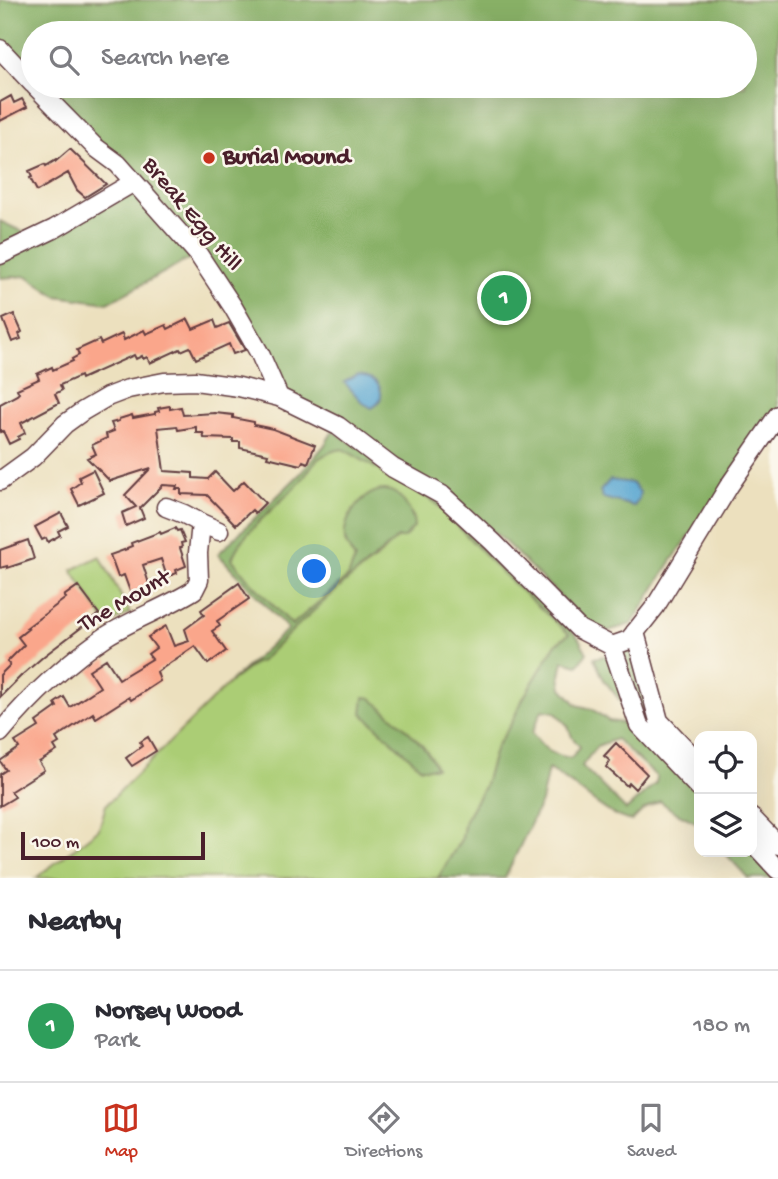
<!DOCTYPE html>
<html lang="en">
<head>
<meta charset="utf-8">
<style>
	:root { --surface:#fff; --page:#f7f7f7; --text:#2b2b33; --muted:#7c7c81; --line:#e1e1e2; --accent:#c8321e }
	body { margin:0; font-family:"Gochi Hand",sans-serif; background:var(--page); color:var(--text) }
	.controls { position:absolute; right:21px; bottom:21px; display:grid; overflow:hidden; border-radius:14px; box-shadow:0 7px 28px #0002 }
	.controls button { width:63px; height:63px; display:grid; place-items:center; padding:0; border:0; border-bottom:2px solid var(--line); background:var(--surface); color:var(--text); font:35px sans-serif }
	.scale { position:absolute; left:21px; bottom:18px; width:184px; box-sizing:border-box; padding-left:7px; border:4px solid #4a1f2b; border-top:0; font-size:19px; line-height:24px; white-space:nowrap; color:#4a1f2b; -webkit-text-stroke:5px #fbf7ec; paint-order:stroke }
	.you { position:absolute; left:315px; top:572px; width:24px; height:24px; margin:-18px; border:5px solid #fff; border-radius:50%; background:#1a73e8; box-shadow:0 0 0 10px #1a73e833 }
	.badge { display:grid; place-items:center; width:46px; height:46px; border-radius:50%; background:var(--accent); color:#fff; font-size:23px; font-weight:700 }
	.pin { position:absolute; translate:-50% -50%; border:4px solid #fff; box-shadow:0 2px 7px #0006 }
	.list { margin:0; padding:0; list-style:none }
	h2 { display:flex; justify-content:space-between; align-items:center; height:91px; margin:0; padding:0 28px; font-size:30px }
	h2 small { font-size:23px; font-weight:400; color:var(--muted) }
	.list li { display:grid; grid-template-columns:46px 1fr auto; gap:21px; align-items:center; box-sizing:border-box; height:112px; padding:0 28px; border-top:2px solid var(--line) }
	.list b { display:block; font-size:26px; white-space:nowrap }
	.list p { margin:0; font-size:23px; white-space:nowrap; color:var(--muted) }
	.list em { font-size:23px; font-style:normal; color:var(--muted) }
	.icon { flex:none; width:38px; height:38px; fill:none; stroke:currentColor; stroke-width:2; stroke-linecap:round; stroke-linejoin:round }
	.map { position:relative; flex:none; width:778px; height:878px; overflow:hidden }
	.search { position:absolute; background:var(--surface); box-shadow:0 7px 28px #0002; left:21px; right:21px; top:21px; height:77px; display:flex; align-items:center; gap:18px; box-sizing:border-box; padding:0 24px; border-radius:38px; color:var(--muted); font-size:26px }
	.sheet { height:203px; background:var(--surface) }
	nav { display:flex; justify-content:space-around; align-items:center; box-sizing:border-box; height:98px; border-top:2px solid var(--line); background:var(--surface); font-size:19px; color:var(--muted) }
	nav a { display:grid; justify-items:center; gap:4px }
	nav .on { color:var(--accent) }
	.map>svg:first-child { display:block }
</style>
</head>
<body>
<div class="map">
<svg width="778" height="878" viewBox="0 0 778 878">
	<rect width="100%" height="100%" fill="#fbf7ec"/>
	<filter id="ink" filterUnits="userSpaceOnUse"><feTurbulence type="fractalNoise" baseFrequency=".0143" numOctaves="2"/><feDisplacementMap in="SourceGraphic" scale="14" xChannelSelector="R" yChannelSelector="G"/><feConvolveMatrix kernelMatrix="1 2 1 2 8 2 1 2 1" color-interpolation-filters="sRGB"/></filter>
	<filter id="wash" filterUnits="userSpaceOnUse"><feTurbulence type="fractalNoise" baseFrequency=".00686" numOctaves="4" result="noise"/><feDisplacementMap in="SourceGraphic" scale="28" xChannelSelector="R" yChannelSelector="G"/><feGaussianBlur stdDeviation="1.57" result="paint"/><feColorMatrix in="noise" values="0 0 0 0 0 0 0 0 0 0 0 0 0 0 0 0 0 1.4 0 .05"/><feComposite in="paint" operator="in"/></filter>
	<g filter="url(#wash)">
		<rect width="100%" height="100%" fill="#ece0be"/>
		<path fill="#abcd75" stroke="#7a7650" stroke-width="2" d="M343,449l93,54 67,71 67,60 -14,10 -32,53 -14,29 -14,21 -12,40 -19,33 -3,18 -24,40h-402l63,-49 7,-24 124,-123 25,-19 6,-2 33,-33 55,-49 28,-21 37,-40 -13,-20 -56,44 10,17 -7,18 -56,48 -45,-47 -15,-19c7,-25 51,-58 69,-78 6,-7 10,-16 17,-22 9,-6 15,-9 25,-10z
			M100,556l30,57 -23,12 -35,-55z"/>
		<path fill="#88b066" stroke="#696848" stroke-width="2" fill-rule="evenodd" d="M0,0h778v415l-106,145 -40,64 -34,10 -98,-97 -110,-81 -107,-63 -72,-128 -175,-179h709v-53h-712v50l-33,-34z
			M134,182l64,72 -90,49 -52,-7 -29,-20 -27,2v-57l23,11 31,-3z
			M333,431l106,67 139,139 9,16 -9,12 -15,-4 -3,15 2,12 15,17 15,4 17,12 15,2 -2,-20 -18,-23 -10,-22 37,-7 28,70 40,44v59l-26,-13 -13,-10 -17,9 -11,11c-29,-5 -57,-39 -84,-52l-7,33 -36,76h-67l24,-40 3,-18 19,-33 12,-40 14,-21 14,-29 32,-53 13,-10 -66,-60 -67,-71 -93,-54c-10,1 -16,4 -25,10 -7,6 -11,15 -17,22 -18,20 -62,53 -69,78l15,19 45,47 56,-48 7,-18c-4,-6 -9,-13 -10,-20 -4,-28 37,-70 59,-37 6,8 10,15 10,25l-10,11h-7c-15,15 -32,28 -49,42 -30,26 -59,53 -87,81l-6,2 -25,19 58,-53 -70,-75 82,-80 24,-28zM542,710l13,2 13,14 4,11 8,10 -9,11c-22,-4 -25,-7 -39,-25zM616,739l41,38 -1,6 -30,27 -44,-44 15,-20z
			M364,697l7,1c18,16 58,47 65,70h-15l-59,-55z
			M752,822l26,28v28h-30l-24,-26h28z"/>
		<path fill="#57a5d0" stroke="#50627e" stroke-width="2" d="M358,375c4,1 9,1 12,3 14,6 15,23 2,30l-9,-5 -19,-21z
			M610,480l22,3 8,9 -1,7 -5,7 -31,-8 -3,-7z"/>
		<g id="blocks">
			<path fill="#faa68b" d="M11,96l3,7 8,-4 5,8 -27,14v-19z
				M70,149l36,35 -21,13 -8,-7 -9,-17 -31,18 -7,-13 2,-1 -3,-6 16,-7 1,2 10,-6v1z
				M14,314l8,18 -3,2 2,5 -9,3 -9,-23z
				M188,319l5,10 21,-9 3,8 12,-5 16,27 -12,4 -4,-10 -33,15 -6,-12 -9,4 -1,-2 -30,14 -3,-6 -4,2 -1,-3 -6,3 -2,-4 -53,24 -1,-3 -20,9 2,5 -7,4 4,9 -38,20 4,10 -7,4 1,2 -10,5 -6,-13 -3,1v-28l17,-9 2,-2 -2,-4 22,-10 -2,-5 15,-7 1,3 20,-9 -1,-2 7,-4 -2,-5 22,-10 2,4 21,-10 2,6 20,-10 2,4 20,-9 2,4z
				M170,406v3l11,-2 2,8 32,-2 18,2v3l21,4v3l19,4 42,16 -7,18 -5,-2 -2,4 -34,-8 1,-3 -28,-6v-6h-7v-3l-29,-1 -1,-5h-7v-6l-18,3 -1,-4 -19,2 6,43 29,2v5l15,1 7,-7 18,19 11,-10 21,22 -10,10 -3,-3 -16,15 -29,-30 -26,-1v-5h-5l1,-3 -14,-1 -23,23 4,10 -18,8 -4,-13 14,-6 -11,-12 26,-27 -41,13 -23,-23 9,-4 -4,-9 15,-7 -1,-4 8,-3 -3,-8 8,-2v-2l13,-4 1,3 22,-4v-2l4,-1 -1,-3z
				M93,470l11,23 -25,12 -8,-16 10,-7 -2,-5z
				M61,513l7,13 -10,5 2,4 -12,7 -2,-4 -4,2 -7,-13z
				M175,528l2,3 3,-1 5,12 -4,1 1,4 -2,1 6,18 -10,4 1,3 -10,4 -6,-18 -18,6 8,25 -19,7 -8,-22 -6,2 -8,-22 17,-6v-1l5,-2 -1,-3 29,-11 1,2z
				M28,540l6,19 -27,9v-2l-7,2v-18z
				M239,583l10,16 -32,22 3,5 -8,5 14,20 -18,13 -13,-18 -38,26 3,9 -29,19 -2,-3 -33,21 -3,-5 -37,25 3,5 -5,3 3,5 -18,11 5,8 -33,21 4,6 -15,9v-32l6,-4 -6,-9 19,-13 -4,-6 24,-15 -3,-5 21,-15 -2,-4 9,-6 6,10 30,-20 -11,-17 17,-11 13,20 33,-20 -4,-5 8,-6 -8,-11 18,-11 8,20 15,-5 -4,-12 19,-14 -3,-5z
				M78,586l21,28 -55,42 -23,20 -21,21v-22l10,-10 -3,-3 17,-17 -6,-8 10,-8 -2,-1 40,-30 -2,-2z
				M148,737l8,14 -24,15 -6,-8 16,-12 -2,-4z
				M616,743l31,31 -12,15 -6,-6 -2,3 -21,-19 4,-6 -6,-5z"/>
		</g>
	</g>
	<g filter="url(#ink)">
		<use href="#blocks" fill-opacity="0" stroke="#623c41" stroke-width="2"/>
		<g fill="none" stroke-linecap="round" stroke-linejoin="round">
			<defs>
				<path id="minor" d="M0,49l33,35
					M35,86l60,61 23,17 80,90 35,53 27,47 19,43
					M0,255l54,-26 80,-47
					M0,481l33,-24 32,-33 18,-13 24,-14 21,-8 36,-7 31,-1 44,6 40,10 59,29 55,42 49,27 51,47 86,87 33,17 17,-6 26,-33 74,-121 49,-71
					M201,523l18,8
					M635,632l24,89 40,42
					M612,646l27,79 60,63
					M0,733c30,-36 69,-72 108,-98 28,-17 59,-28 86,-45l5,-10 -1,-27 3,-30 -17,-9 -18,-7
					M752,818l26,27
					M752,842l26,28"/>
			</defs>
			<use href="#minor" stroke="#623c41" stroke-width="21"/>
			<use href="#minor" stroke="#fff" stroke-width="18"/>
		</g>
	</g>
	<circle fill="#c8321e" stroke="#fbf7ec" stroke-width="2.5" cx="209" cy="158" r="7"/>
	<g text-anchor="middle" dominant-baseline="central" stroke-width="5" stroke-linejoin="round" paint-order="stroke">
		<g font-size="24" font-weight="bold" fill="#4a1f2b" stroke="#fbf7ec" text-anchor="start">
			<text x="223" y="158">Burial Mound</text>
		</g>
		<g font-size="24" fill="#4a1f2b" stroke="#fbf7ec">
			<text transform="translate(191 215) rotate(50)">Break Egg Hill</text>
			<text transform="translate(125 602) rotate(-30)">The Mount</text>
		</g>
	</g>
</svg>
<div class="controls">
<button><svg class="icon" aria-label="locate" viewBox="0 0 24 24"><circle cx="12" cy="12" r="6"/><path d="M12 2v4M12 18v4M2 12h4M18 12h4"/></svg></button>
<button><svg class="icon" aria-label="layers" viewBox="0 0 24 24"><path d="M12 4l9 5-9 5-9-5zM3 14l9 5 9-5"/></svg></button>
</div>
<div class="scale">100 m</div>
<div class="you"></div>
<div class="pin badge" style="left:504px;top:298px;background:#2e9e5b">1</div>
<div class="search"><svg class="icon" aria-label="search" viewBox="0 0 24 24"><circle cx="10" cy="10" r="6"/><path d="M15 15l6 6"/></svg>Search here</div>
</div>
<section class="sheet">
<h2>Nearby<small></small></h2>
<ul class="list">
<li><span class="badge" style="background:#2e9e5b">1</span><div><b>Norsey Wood</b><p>Park</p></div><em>180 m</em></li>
</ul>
</section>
<nav>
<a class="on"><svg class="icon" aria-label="map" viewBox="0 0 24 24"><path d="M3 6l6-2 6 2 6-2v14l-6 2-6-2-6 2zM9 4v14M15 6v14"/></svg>Map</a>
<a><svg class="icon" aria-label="directions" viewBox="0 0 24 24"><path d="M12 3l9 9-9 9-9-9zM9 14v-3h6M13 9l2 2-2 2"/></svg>Directions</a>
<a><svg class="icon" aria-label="saved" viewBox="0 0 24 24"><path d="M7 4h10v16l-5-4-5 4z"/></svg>Saved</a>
</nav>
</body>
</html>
